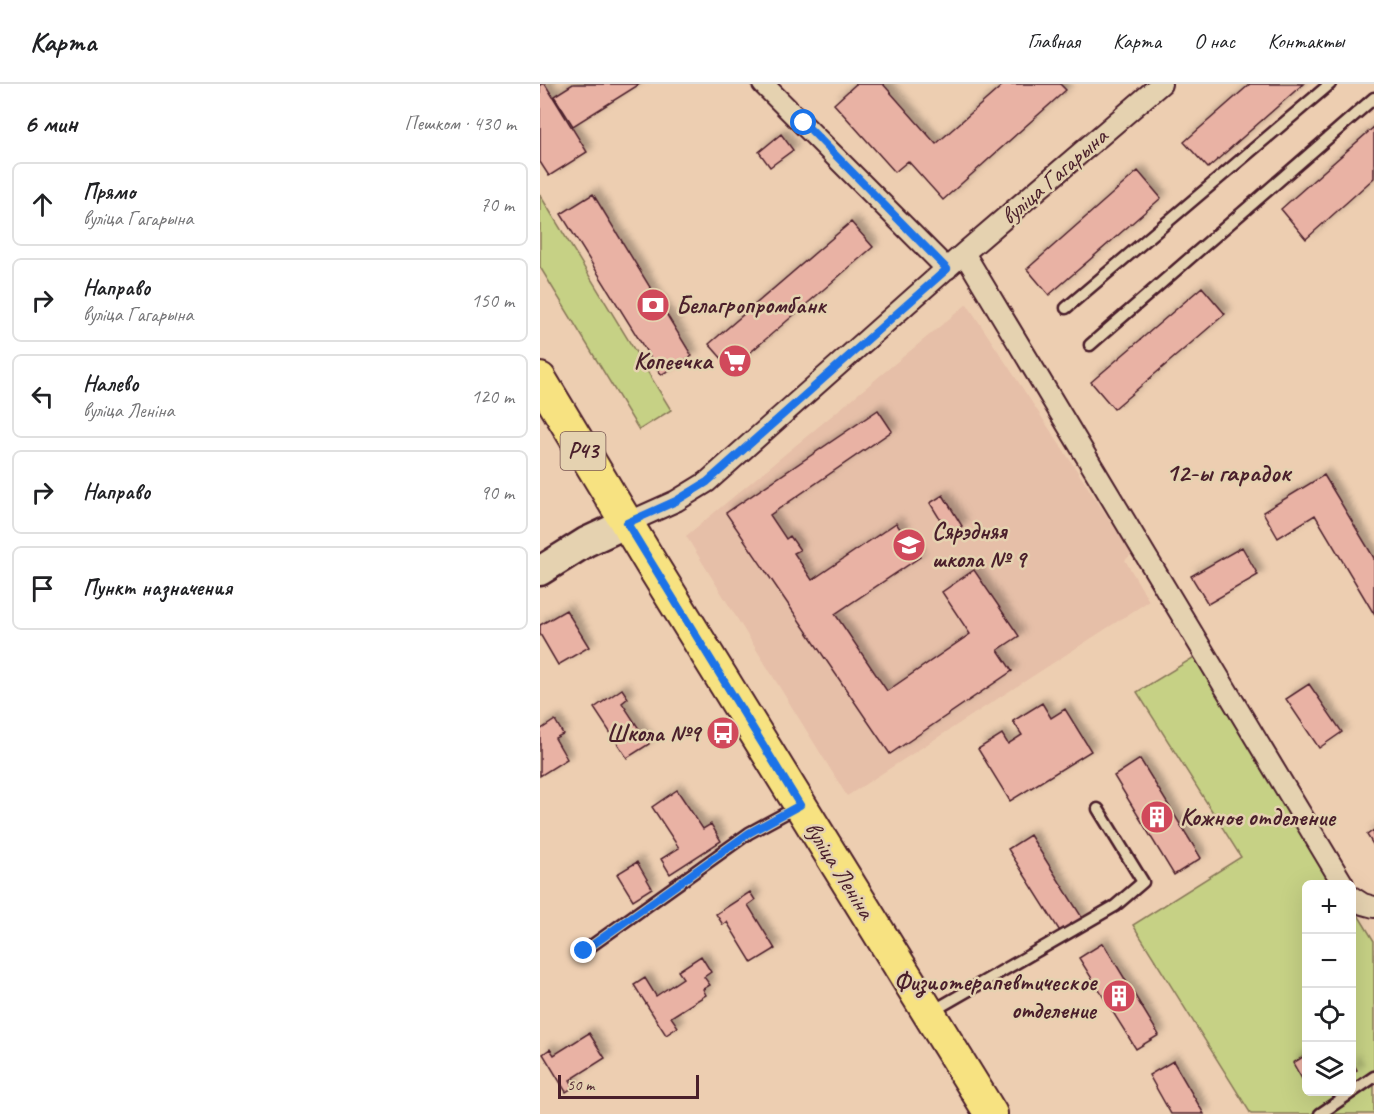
<!DOCTYPE html>
<html lang="ru">
<head>
<meta charset="utf-8">
<style>
	:root { --surface:#fff; --page:#f6f6f6; --text:#202124; --muted:#757577; --line:#e0e0e0 }
	body { margin:0; font-family:Caveat,sans-serif; background:var(--page); color:var(--text) }
	.controls { position:absolute; right:18px; bottom:18px; display:grid; overflow:hidden; border-radius:9px; box-shadow:0 6px 24px #0002 }
	.controls button { width:54px; height:54px; display:grid; place-items:center; padding:0; border:0; border-bottom:2px solid var(--line); background:var(--surface); color:var(--text); font:30px sans-serif }
	.scale { position:absolute; left:18px; bottom:15px; width:141px; box-sizing:border-box; padding-left:6px; border:3px solid #4a1f2b; border-top:0; font-size:16px; line-height:21px; white-space:nowrap; color:#4a1f2b; -webkit-text-stroke:4px #e5d2b0; paint-order:stroke }
	.stop { position:absolute; width:18px; height:18px; margin:-14px; border:4px solid #1a73e8; border-radius:50%; background:#fff }
	.stop.end { background:#1a73e8; border-color:#fff; box-shadow:0 2px 6px #0008 }
	.list { margin:0; padding:0; list-style:none }
	h2 { display:flex; justify-content:space-between; align-items:center; height:78px; margin:0; padding:0 24px; font-size:26px }
	h2 small { font-size:20px; font-weight:400; color:var(--muted) }
	.list li { display:grid; grid-template-columns:39px 1fr auto; gap:18px; align-items:center; box-sizing:border-box; height:84px; margin:0 12px 12px; padding:0 12px; border:2px solid var(--line); border-radius:9px }
	.list b { display:block; font-size:22px; white-space:nowrap }
	.list p { margin:0; font-size:20px; white-space:nowrap; color:var(--muted) }
	.list em { font-size:20px; font-style:normal; color:var(--muted) }
	.icon { flex:none; width:33px; height:33px; fill:none; stroke:currentColor; stroke-width:2; stroke-linecap:round; stroke-linejoin:round }
	.map { position:relative; flex:none; width:834px; height:1030px; overflow:hidden }
	header { display:flex; align-items:center; gap:36px; box-sizing:border-box; height:84px; padding:0 30px; background:var(--surface); border-bottom:2px solid var(--line) }
	header strong { font-size:28px }
	nav { display:flex; gap:33px; margin-inline-start:auto; font-size:21px }
	main { display:flex }
	aside { flex:1; background:var(--surface) }
	.map>svg:first-child { display:block }
</style>
</head>
<body>
<header>
<strong>Карта</strong>
<nav><a>Главная</a><a>Карта</a><a>О нас</a><a>Контакты</a></nav>
</header>
<main>
<aside>
<h2>6 мин<small>Пешком · 430 m</small></h2>
<ul class="list">
<li><svg class="icon" aria-label="ahead" viewBox="0 0 24 24"><path d="M12 20V5M6 11l6-6 6 6"/></svg><div><b>Прямо</b><p>вуліца Гагарына</p></div><em>70 m</em></li>
<li><svg class="icon" aria-label="right" viewBox="0 0 24 24"><path d="M7 20v-9h11M14 6l5 5-5 5"/></svg><div><b>Направо</b><p>вуліца Гагарына</p></div><em>150 m</em></li>
<li><svg class="icon" aria-label="left" viewBox="0 0 24 24"><path d="M17 20v-9H6M10 6l-5 5 5 5"/></svg><div><b>Налево</b><p>вуліца Леніна</p></div><em>120 m</em></li>
<li><svg class="icon" aria-label="right" viewBox="0 0 24 24"><path d="M7 20v-9h11M14 6l5 5-5 5"/></svg><div><b>Направо</b></div><em>90 m</em></li>
<li><svg class="icon" aria-label="arrive" viewBox="0 0 24 24"><path d="M6 21V4h12l-3 4 3 4H6"/></svg><div><b>Пункт назначения</b></div></li>
</ul>
</aside>
<div class="map">
<svg width="834" height="1030" viewBox="0 0 834 1030">
	<defs>
		<filter id="shadow"><feDropShadow dx="5.5" dy="-5.5" stdDeviation="3" flood-color="#0004"/></filter>
	</defs>
	<rect width="100%" height="100%" fill="#edceb1"/>
	<filter id="ink" filterUnits="userSpaceOnUse"><feTurbulence type="fractalNoise" baseFrequency=".0167" numOctaves="2"/><feDisplacementMap in="SourceGraphic" scale="12" xChannelSelector="R" yChannelSelector="G"/><feConvolveMatrix kernelMatrix="1 2 1 2 8 2 1 2 1" color-interpolation-filters="sRGB"/></filter>
	<g filter="url(#ink)">
		<path fill="#e6bfa8" d="M427,220l165,250 -7,6 24,41 -302,195 -161,-260z"/>
		<path fill="#c6d185" stroke="#887858" stroke-width="1.5" d="M0,111l131,215 -32,20 -99,-163z
			M656,572l143,228h-33v208h46v-187l22,36v173h-123l-118,-189 108,-68 -104,-165z"/>
		<path fill="#e9b2a4" stroke="#4a1f2b" stroke-width="1.5" filter="url(#shadow)" d="M0,0h5l42,68 -38,24 -9,-14z
			M33,0h67l-67,42 -19,-30z
			M316,0h27l53,60 68,-60h56l6,6 -123,110 -35,-39 -13,11 -61,-68z
			M710,0h53l-95,84 -24,-26z
			M834,43v51l-68,61 -25,-30z
			M241,50l12,16 -23,17 -11,-15z
			M598,87l23,27 -112,97 -22,-26z
			M53,110l99,162 -31,19 -100,-161z
			M311,138l22,25 -142,122 -22,-25z
			M662,203l23,27 -111,95 -23,-27z
			M338,326l14,21 -122,84 16,24 4,-3 10,14 -6,3 18,27 84,-57 24,34 -85,57 52,77 83,-57 -28,-42 32,-22 45,66 -21,14 14,21 -122,83 -164,-241z
			M784,391l50,83v56l-59,-99 -37,23 -15,-26z
			M403,411l19,31 -13,8 -19,-31z
			M702,463l16,28 -50,29 -17,-28z
			M26,526l23,37 -31,18 -18,-31v-9z
			M769,600l33,48 -23,16 -33,-49z
			M82,605l6,9 -6,5 27,41 -22,14 -33,-50z
			M502,619l9,15 14,-9 26,42 -81,50 -32,-52 24,-15 6,10 14,-9 -9,-14z
			M15,636l8,14 -8,4 12,21 -27,17v-46z
			M600,675l61,99 -27,17 -60,-99z
			M137,706l26,39 8,-5 10,17 -51,33 -9,-15 18,-11 -27,-41z
			M834,746v16l-7,-11z
			M490,751l53,84 -22,14 -53,-84z
			M97,778l15,26 -19,12 -16,-26z
			M210,808l5,8 -7,5 27,44 -23,14 -25,-41 -4,3 -7,-11z
			M563,859l56,92 -23,14 -57,-91z
			M161,872l10,16 -7,5 6,8 -7,4 3,6 -35,22 7,10 -12,8 -32,-50 11,-7 11,18 27,-18 -5,-7z
			M49,949l16,25 -35,22 4,7 -8,5 -23,-38 7,-5 4,6z
			M766,971v31l-13,-23z
			M633,977l31,53h-33l-22,-39z
			M812,977l5,9 -5,3z"/>
		<g fill="none" stroke-linecap="round" stroke-linejoin="round">
			<defs>
				<path id="service" d="M526,224l264,-224
					M550,261l284,-247
					M44,867l165,-118 48,-26
					M391,928l184,-106 28,-24 -45,-73
					M780,1030l54,-37"/>
				<path id="minor" d="M223,0l184,185
					M424,169l379,631
					M87,439l49,-22 31,-19 257,-229 197,-169
					M812,813l11,7 11,3"/>
				<path id="secondary" d="M0,487l46,-29 41,-19"/>
				<path id="primary" d="M0,295l112,186 339,549"/>
			</defs>
			<use href="#service" stroke="#4a1f2b" stroke-width="15"/>
			<use href="#minor" stroke="#4a1f2b" stroke-width="24"/>
			<use href="#secondary" stroke="#4a1f2b" stroke-width="33"/>
			<use href="#primary" stroke="#4a1f2b" stroke-width="36"/>
			<use href="#service" stroke="#e5d2b0" stroke-width="10"/>
			<use href="#minor" stroke="#e5d2b0" stroke-width="20"/>
			<use href="#secondary" stroke="#e5d2b0" stroke-width="28"/>
			<use href="#primary" stroke="#f7e281" stroke-width="32"/>
		</g>
	</g>
	<g fill="none" stroke-linecap="round" stroke-linejoin="round" filter="url(#ink)">
		<path stroke="#1a73e8" stroke-width="8" d="M44,867l165,-118 51,-28 -173,-282 49,-22 31,-19 240,-213 -143,-146"/>
	</g>
	<defs>
		<symbol id="bank-disc" viewBox="-11 -11 22 22"><circle r="9.5" fill="#d1495b" stroke="#e5d2b0"/><path d="M-6-4H6V4H-6ZM0-2.3a2.3 2.3 0 1 0 0 4.6a2.3 2.3 0 1 0 0-4.6Z" fill="#fff"/></symbol>
		<symbol id="supermarket-disc" viewBox="-11 -11 22 22"><circle r="9.5" fill="#d1495b" stroke="#e5d2b0"/><path d="M-6-5.5h2.5l.6 2H6L4.5 2H-2.5L-4.4-4H-6ZM-1.5 3.2a1.3 1.3 0 1 0 .1 0ZM3 3.2a1.3 1.3 0 1 0 .1 0Z" fill="#fff"/></symbol>
		<symbol id="school-disc" viewBox="-11 -11 22 22"><circle r="9.5" fill="#d1495b" stroke="#e5d2b0"/><path d="M0-5L7-2L0 1L-7-2ZM-4 1L0 2.5L4 1V4Q0 6-4 4Z" fill="#fff"/></symbol>
		<symbol id="bus-disc" viewBox="-11 -11 22 22"><circle r="9.5" fill="#d1495b" stroke="#e5d2b0"/><path d="M-5-6H5V4H4V6H2V4H-2V6H-4V4H-5ZM-3.5-4V0h7V-4ZM-3.5 1.2v1.5H-2V1.2ZM2 1.2v1.5H3.5V1.2Z" fill="#fff"/></symbol>
		<symbol id="building-disc" viewBox="-11 -11 22 22"><circle r="9.5" fill="#d1495b" stroke="#e5d2b0"/><path d="M-4-6H4V6H1V3H-1V6H-4ZM-2.5-4.3h1.7v1.8h-1.7ZM.8-4.3h1.7v1.8H.8ZM-2.5-1h1.7V.8h-1.7ZM.8-1h1.7V.8H.8Z" fill="#fff"/></symbol>
	</defs>
	<g fill-rule="evenodd">
		<use href="#bank-disc" x="94" y="202" width="38" height="38"/>
		<use href="#supermarket-disc" x="176" y="258" width="38" height="38"/>
		<use href="#school-disc" x="350" y="442" width="38" height="38"/>
		<use href="#bus-disc" x="164" y="630" width="38" height="38"/>
		<use href="#building-disc" x="598" y="714" width="38" height="38"/>
		<use href="#building-disc" x="560" y="893" width="38" height="38"/>
	</g>
	<g text-anchor="middle" dominant-baseline="central" stroke-width="5" stroke-linejoin="round" paint-order="stroke">
		<rect fill="#e5d2b0" stroke="#785553" stroke-width="1.5" x="20.5" y="348" width="45" height="38" rx="4.5"/>
		<g font-size="22" font-weight="bold" fill="#4a1f2b">
			<text x="43" y="367">Р43</text>
		</g>
		<g font-size="24" fill="#4a1f2b" stroke="#e5d2b0">
			<text transform="translate(514 92) rotate(-41)">вуліца Гагарына</text>
			<text transform="translate(300 786) rotate(58)">вуліца Леніна</text>
		</g>
		<g font-size="24" font-weight="bold" fill="#4a1f2b" stroke="#e5d2b0" text-anchor="start">
			<text x="136" y="221">Белагропромбанк</text>
			<text x="172" y="277" text-anchor="end">Копеечка</text>
			<text x="392" y="447">Сярэдняя<tspan x="392" dy="28">школа № 9</tspan></text>
			<text x="160" y="649" text-anchor="end">Школа №9</text>
			<text x="640" y="733">Кожное отделение</text>
			<text x="556" y="898" text-anchor="end">Физиотерапевтическое<tspan x="556" dy="28">отделение</tspan></text>
		</g>
		<g font-size="26" font-weight="bold" fill="#4a1f2b" stroke="#e5d2b0">
			<text x="688" y="388">12-ы гарадок</text>
		</g>
	</g>
</svg>
<div class="controls">
<button>+</button>
<button>−</button>
<button><svg class="icon" aria-label="locate" viewBox="0 0 24 24"><circle cx="12" cy="12" r="6"/><path d="M12 2v4M12 18v4M2 12h4M18 12h4"/></svg></button>
<button><svg class="icon" aria-label="layers" viewBox="0 0 24 24"><path d="M12 4l9 5-9 5-9-5zM3 14l9 5 9-5"/></svg></button>
</div>
<div class="scale">50 m</div>
<div class="stop" style="left:264px;top:39px"></div>
<div class="stop end" style="left:44px;top:867px"></div>
</div>
</main>
</body>
</html>
